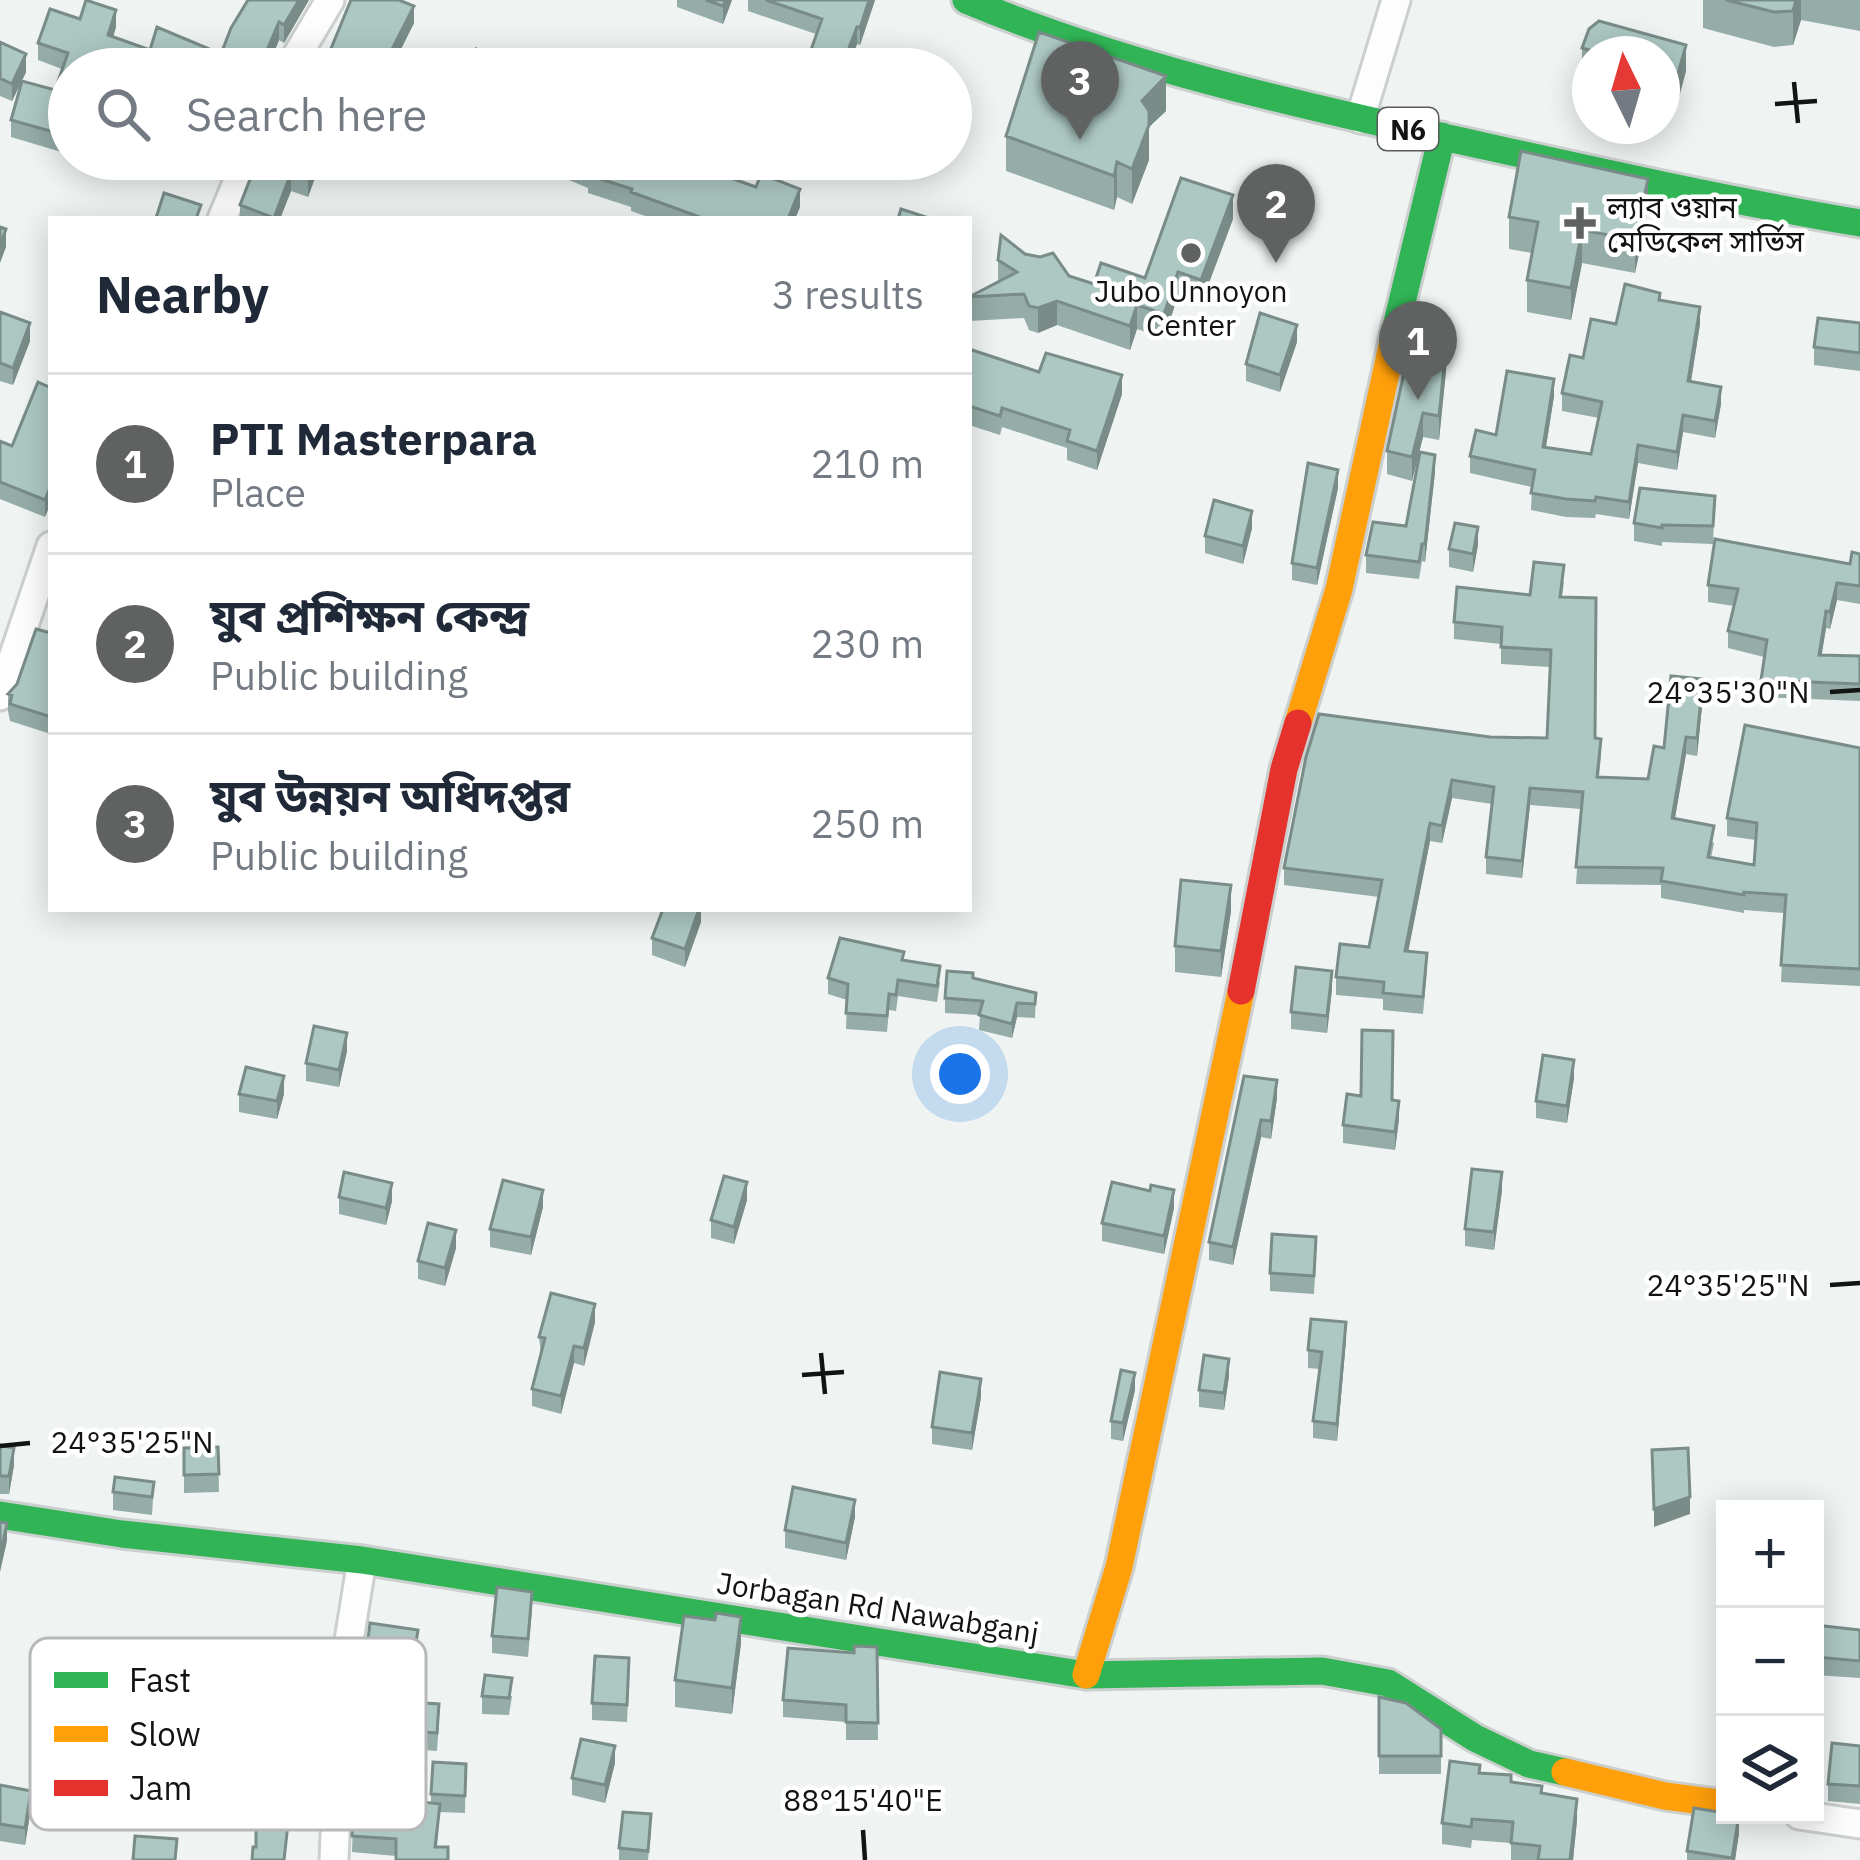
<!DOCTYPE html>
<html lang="en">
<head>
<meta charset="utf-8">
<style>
	:root { --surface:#fff; --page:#f2f2f3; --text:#1f2937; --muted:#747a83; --line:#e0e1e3; --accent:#5f6261 }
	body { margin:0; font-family:"IBM Plex Sans","Noto Sans Bengali",sans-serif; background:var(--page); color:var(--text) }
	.controls { position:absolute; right:36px; bottom:36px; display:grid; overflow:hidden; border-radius:0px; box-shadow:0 6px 30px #0003 }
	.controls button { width:108px; height:108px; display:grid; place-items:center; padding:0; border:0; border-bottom:3px solid var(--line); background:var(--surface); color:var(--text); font:60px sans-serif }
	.compass { position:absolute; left:1572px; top:36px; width:108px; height:108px; border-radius:50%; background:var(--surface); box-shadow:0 6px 30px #0003; rotate:355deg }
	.you { position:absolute; left:960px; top:1074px; width:42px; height:42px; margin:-30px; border:9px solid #fff; border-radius:50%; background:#1a73e8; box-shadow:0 0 0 18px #1a73e833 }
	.badge { display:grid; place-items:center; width:78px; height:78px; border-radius:50%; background:var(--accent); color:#fff; font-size:39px; font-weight:700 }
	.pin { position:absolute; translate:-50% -99px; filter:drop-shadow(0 3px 6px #0008) }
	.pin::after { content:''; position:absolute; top:63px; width:42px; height:36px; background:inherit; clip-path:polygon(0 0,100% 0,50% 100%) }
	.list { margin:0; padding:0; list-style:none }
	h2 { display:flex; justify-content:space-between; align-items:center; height:156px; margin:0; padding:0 48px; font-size:51px }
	h2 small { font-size:39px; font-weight:400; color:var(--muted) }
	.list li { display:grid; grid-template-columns:78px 1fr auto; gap:36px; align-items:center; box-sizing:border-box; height:180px; padding:0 48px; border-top:3px solid var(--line) }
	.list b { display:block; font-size:45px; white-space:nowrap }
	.list p { margin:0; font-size:39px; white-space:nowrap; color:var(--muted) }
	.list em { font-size:39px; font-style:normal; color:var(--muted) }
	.icon { flex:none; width:66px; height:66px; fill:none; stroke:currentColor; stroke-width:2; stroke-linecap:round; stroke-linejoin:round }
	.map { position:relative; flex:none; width:1860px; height:1860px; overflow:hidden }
	.search { position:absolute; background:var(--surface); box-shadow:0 6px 30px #0003; left:48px; top:48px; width:924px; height:132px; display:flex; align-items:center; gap:30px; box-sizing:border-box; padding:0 42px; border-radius:66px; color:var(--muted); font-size:45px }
	.panel { position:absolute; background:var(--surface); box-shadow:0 6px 30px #0003; left:48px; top:216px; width:924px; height:696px; border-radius:0px }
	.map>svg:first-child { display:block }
</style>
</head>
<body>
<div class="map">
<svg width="1860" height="1860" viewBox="0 0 1860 1860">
	<rect width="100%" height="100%" fill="#eff4f2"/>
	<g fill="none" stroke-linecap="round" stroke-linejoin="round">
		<defs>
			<path id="street" d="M289,69l41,-69
				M1360,119l36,-119
				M222,219l25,-60
				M0,696l51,-150
				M1799,1815l61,9
				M334,1860l7,-170 21,-130"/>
			<path id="fast" d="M966,0c153,64 312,100 473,136 140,31 280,63 421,87
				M1396,327l46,-191
				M0,1515l122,19 240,26 724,115 236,-4 66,12 87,55 54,26 36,8"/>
			<path id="slow" d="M1298,723l41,-134 57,-262
				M1086,1675l33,-108 122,-576
				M1565,1772l100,24 60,8"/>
			<path id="jam" d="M1241,991l43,-222 14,-46"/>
		</defs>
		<use href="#street" stroke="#cbcfce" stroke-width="33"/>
		<use href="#fast" stroke="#cbcfce" stroke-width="33"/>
		<use href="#slow" stroke="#cbcfce" stroke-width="33"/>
		<use href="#jam" stroke="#cbcfce" stroke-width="33"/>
		<use href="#street" stroke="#fdfdfd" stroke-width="27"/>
		<use href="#fast" stroke="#30b455" stroke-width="27"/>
		<use href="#slow" stroke="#ff9f0a" stroke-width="27"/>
		<use href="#jam" stroke="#e5322d" stroke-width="27"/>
	</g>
	<path fill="#95aca8" d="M309,0l-25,43 -5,-3 -12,29h-198l-1,85 -57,-17v-17l10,-37 -9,18 -12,-5v-54l26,30 -4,9 33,9 7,-21 -24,-9v-17l42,-24 36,8 -3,10 37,13 71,4z
		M677,0h55l-9,24 -46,-17z
		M748,0h127l-15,45 -3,-1 -10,25h-40v-8l9,-27 -68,-23z
		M1703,0h157v31l-59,-11 -8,25 -19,2 -71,-19z
		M1599,21l87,24v26l-10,37 -14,-6v-48h-72v23l-8,-3v-26l7,-19z
		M414,23l-23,46h-61v-18z
		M1166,111l-17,16v33l-17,44 -15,-7 -3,13 -108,-39v-35z
		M258,159h61v8l-11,30 -17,-6 -11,28h-40v-14z
		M524,159h153l123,48 -5,12h-141l-23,-8v-4l-43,-14v-5l-64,-27z
		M1648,211l-13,62 -53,-10 -11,57 -44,-8v-32l5,-27 -23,-4v-32z
		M1233,219l-32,85 -23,-8 -14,42 -27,-9 -7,21 -73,-25 -19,8 -9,-3 -5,-12 -55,3v-24l29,-16v-21l71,16 25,8 51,-6z
		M1660,300l40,24 -9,58 30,22 -6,34 -32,-6 -6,38 -39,-7 -9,56 -33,-5 -1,4 -29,-1 -35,-7 1,-23 -62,-14v-17l26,-21 58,-39 -8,51 45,7 8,-36 -37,-7v-18l21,-35 33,-34z
		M0,312l30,29 -17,44 -13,-4z
		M1860,323v48l-46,-6v-18z
		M1297,342l-17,50 -34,-11v-17z
		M969,349l70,23 83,22 -25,76 -30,-10v-12l-65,-21 -2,8 -31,-10z
		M1446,371l-7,69 -16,-3 -11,44 -25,-7v-23z
		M51,388l-6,129 -45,-18v-58l12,5z
		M1435,472l-10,90 -3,-1 -3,18 -53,-6v-18l40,-29z
		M1338,488l-21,97 -25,-5v-17z
		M1715,496l-2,48 -51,-2v4l-28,-5v-18z
		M1252,528l-9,36 -38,-11v-17z
		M1478,545l-5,27 -24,-5v-18z
		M1860,554v50l-23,-4 -7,29 -4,-1 -5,27 39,1v45l-99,-4 3,-40 -36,-9v-17l6,-25 -26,-4v-17l142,-21z
		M1564,582l-2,15 39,159 -2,21 49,2 16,-31 39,-52 -6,60 -11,-2 -11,64 39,25 -3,15 43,7 2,-25 -29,-4v-18l133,-70v238l-79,-4 3,-69 -40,-3v3l-83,-15v-13l-85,-1 5,-75 -51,-4 -8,73 -36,-4v-17l6,-53 -40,-6 -10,45 -12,-2 -22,110 19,19 -4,44 -40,-4v-11l-47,-4v-18l33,-30 10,-50 -95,-12v-17l206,-131 57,1 3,-71 -49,-3v-20l-47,-5v-17z
		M51,633v101l-41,-13 -2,-10v-17l9,-10z
		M701,909v13l-16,45 -33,-12v-17z
		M1231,911l-10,66 -46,-5v-26z
		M904,960l36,22 -3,20 -39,-6 -2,15 -7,-1 -2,22 -41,-3 1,-29 -19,-6v-16z
		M973,978l63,15 -1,25 -18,-1 -5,21 -33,-8 1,-15 -35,-2v-15z
		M1332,989l-5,44 -36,-4v-17z
		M347,1051l-8,36 -33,-6v-18z
		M1244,1076l33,22 -6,41 -10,-2 -28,128 -24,-5v-18z
		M1574,1078l-7,45 -31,-5v-17z
		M239,1094h45l-7,25 -38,-7z
		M1392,1101l7,18 -4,31 -52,-7v-18z
		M1502,1190l-8,60 -29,-4v-17z
		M339,1197l53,4 -6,24 -47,-11z
		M747,1200l-13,44 -23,-6v-18z
		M543,1207l-12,48 -41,-8v-18z
		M1174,1208l-10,46 -62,-13v-18z
		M456,1248l-11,38 -27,-7v-18z
		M1316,1254l-2,40 -44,-3v-18z
		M595,1322l-11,44 -10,-3 -13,51 -29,-8v-17l9,-34 -2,-18z
		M1346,1340l-9,101 -24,-3v-17l7,-52 -12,-1v-18z
		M1229,1376l-5,34 -25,-3v-17z
		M1135,1390l-12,51 -12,-2v-18z
		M981,1397l-9,53 -40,-6v-17z
		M0,1445l14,20 -5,29h-9z
		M218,1447l1,45 -35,1v-45z
		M154,1482l-2,33 -39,-5v-18z
		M855,1517l-9,43 -61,-12v-18z
		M532,1610l-4,47 -36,-4v-17z
		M1815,1625l45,5v48l-45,-3z
		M741,1643l-9,71 -57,-7v-27z
		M877,1647l1,93h-32v-18l-63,-5v-17l71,-47z
		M418,1648l-5,32 -47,-7v-18z
		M629,1676l-2,46 -35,-2v-17z
		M482,1696h30l-3,19 -27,-1z
		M1379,1697l62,32v45h-62z
		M439,1722l-2,29 -30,-2v-18z
		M1860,1746v58l-32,-3v-17z
		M615,1763l-10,40 -33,-8v-17z
		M466,1764l-1,49 -25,-1 -3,35 -41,9 -44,-4 2,-58 77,9v-9z
		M1480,1774l62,19 35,27 -4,40h-62v-17l-39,-3 -1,8 -29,-4v-21z
		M0,1785l31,23 -6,37 -25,-4z
		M651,1832l-3,28h-29v-12z
		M1739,1833l-4,27h-48v-9z"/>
	<path fill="#798c88" d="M299,0h10l-25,43v-18z
		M725,0h7l-9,24v-18z
		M869,0h6l-15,45v-17z
		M1796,0h5v20l-8,25v-34z
		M414,6v17l-23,46h-9z
		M116,10v17l-8,26v-18z
		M279,22v18l-12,29h-8z
		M857,27v17l-10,25h-6z
		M1686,45v26l-10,37v-27z
		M26,54v18l-14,29v-17z
		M1166,76v35l-17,16v33l-17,44v-35l10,-68z
		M315,159h4v8l-11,30v-18z
		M1117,162v35l-3,13v-34z
		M291,173v18l-11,28h-6z
		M1648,179v32l-13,62v-33z
		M800,189v18l-5,12h-7z
		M1233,195v24l-32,85v-24z
		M6,229v18l-6,16v-18z
		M1582,230v33l-11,57v-32z
		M1178,272v24l-14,42v-24z
		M1057,301v24l-19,8v-25z
		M1137,305v24l-7,21v-24z
		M1700,307v17l-12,75v-18z
		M30,323v18l-17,44v-17z
		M1297,325v17l-17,50v-17z
		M1446,348v23l-7,69v-24z
		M1122,375v19l-25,76v-19z
		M1554,379v17l-11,69v-18z
		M1721,387v17l-6,34v-17z
		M1423,413v24l-11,44v-24z
		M1683,415v17l-6,38v-18z
		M1638,445v18l-9,56v-17z
		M1435,455v17l-10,90v-18z
		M1338,470v18l-21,97v-17z
		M51,485v18l-6,14v-17z
		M1252,511v17l-9,36v-18z
		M1478,527v18l-5,27v-18z
		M1837,583v17l-7,29v-17z
		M1826,611v17l-7,44v-17z
		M1703,679v17l-6,60v-18z
		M1686,737v17l-14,81v-17z
		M1452,780v18l-10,45v-17z
		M1530,788v17l-8,73v-17z
		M1430,823v18l-25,127v-17z
		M1231,885v26l-10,66v-26z
		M699,909h2v13l-16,45v-18z
		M1332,971v18l-5,44v-17z
		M1017,1003v14l-5,21v-14z
		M347,1033v18l-8,36v-17z
		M1574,1060v18l-7,45v-17z
		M284,1076v18l-7,25v-18z
		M1277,1080v18l-6,41v-18z
		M1399,1101v18l-4,31v-18z
		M1261,1120v17l-28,128v-18z
		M1502,1172v18l-8,60v-18z
		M747,1182v18l-13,44v-17z
		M392,1183v18l-6,24v-17z
		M543,1190v17l-12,48v-18z
		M1174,1190v18l-10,46v-18z
		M456,1230v18l-11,38v-18z
		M595,1304v18l-11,44v-18z
		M1346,1322v18l-9,101v-17z
		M574,1346v17l-13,51v-18z
		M1229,1359v17l-5,34v-17z
		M1135,1373v17l-12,51v-18z
		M981,1379v18l-9,53v-17z
		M14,1448v17l-5,29v-18z
		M1690,1497v17l-36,13v-18z
		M855,1500v17l-9,43v-17z
		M7,1523v18l-7,31v-17z
		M741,1617v26l-9,71v-26z
		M418,1630v18l-5,32v-18z
		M615,1746v17l-10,40v-18z
		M31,1791v17l-6,37v-17z
		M1577,1799v21l-4,40h-3z
		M1739,1815v18l-4,27h-3z"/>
	<path fill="#adc8c3" stroke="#798c88" stroke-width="3" d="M86,0l30,10 -8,25 42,15 7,-23 64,27 10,-26 17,-28h51l-15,25 -5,-3 -20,47h-134l-26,-10 -4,10h-26l-1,67 -57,-16 11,-39 33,9 13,-37 -30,-10 12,-34 30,10z
		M351,0h48l15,6 -32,63h-12l-40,-18z
		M706,0h19l-2,6z
		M766,0h103l-9,28 -3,-1 -16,42h-12l-22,-8 15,-42z
		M1726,0h70l-3,11 -19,1z
		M1599,21l87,24 -10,36 -14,-5v-22h-59l-21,-6 7,-19z
		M1039,32l127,44 -24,25 7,10v14l-17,44 -15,-7 -3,14 -108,-40z
		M0,42l26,12 -14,30 -12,-6z
		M476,49l35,15 -2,5h-41z
		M1521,151l127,28 -13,61 -53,-10 -11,58 -44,-8 11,-58 -29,-5z
		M258,159h57l-7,20 -17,-6 -17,45 -34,-13z
		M564,159h113l79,28 5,-13 39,15 -12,30h-83l-74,-27 1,-3 -44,-14 2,-5z
		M1181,178l52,17 -32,85 -23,-8 -14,42 -27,-9 -7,21 -73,-25 -19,7 -9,-2 -5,-12 -55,3 48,-25 -19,-12 3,-25 24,19 15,3 13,-4 16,23 25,8 7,-21 44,15z
		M164,193l37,12 -5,14 -40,-1z
		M901,209l28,9v1h-31z
		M0,227l6,2 -6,16z
		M1625,284l35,9 -1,7 41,7 -12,74 33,6 -6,34 -32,-6 -6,37 -39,-7 -9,57 -33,-5 -1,4 -29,-2 -35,-6 4,-23 -65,-14 6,-26 20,5 11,-64 47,8 -11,68 48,7 11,-52 -40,-9 8,-38 13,3 8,-39 25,5z
		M0,312l30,11 -17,45 -13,-5z
		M1260,313l37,12 -17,50 -34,-11z
		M1818,318l42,5v30l-46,-6z
		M1410,345l36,3 -7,68 -16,-3 -11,44 -25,-6z
		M969,349l70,23 7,-19 76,22 -25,76 -30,-10 3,-11 -68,-22 -2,8 -31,-10z
		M38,382l13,6v97l-6,15 -45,-18v-41l12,5z
		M1420,452l15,3 -10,89h-3l-3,18 -53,-7 7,-33 33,4z
		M1308,463l30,7 -21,98 -25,-5z
		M1640,488l75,8 -2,30 -51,-1v3l-28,-5z
		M1214,500l38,11 -9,35 -38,-10z
		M1455,523l23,4 -5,27 -24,-5z
		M1715,539l135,25 2,-12 8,2v32l-23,-3 -7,29 -4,-1 -7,44 41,1v28l-99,-4 6,-40 -39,-9 10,-42 -30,-4z
		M1534,562l30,3 -4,32 36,1 -1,140 6,1 -4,38 51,2 6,-33 10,2 7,-72 32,3 -6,59 -11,-1 -14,81 42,8 -6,31 46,8 3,-42 -30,-5 18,-93 115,23v221l-79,-4 5,-70 -42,-3v3l-83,-14 2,-13 -87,-1 7,-75 -53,-4 -8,73 -36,-4 8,-70 -42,-7 -10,46 -12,-3 -25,128 22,2 -4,44 -40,-4 1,-11 -48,-5 4,-33 29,3 13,-67 -98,-12 22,-111 13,-43 171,23 57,1 4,-88 -50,-3 1,-20 -48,-5 3,-35 73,8z
		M36,629l15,4v84l-41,-13 2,-9 -4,-1 9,-10z
		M1181,880l50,5 -10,66 -46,-5z
		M663,909h36l-14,40 -33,-11z
		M840,938l64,14 -2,8 38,6 -3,20 -39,-6 -2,15 -7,-1 -2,22 -41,-3 2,-29 -20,-6z
		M1296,967l36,4 -5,45 -36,-4z
		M947,971l26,2v5l63,15 -1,11 -18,-1 -5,21 -33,-9 4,-14 -38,-3z
		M314,1026l33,7 -8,37 -33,-7z
		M1362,1030l31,1 -1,69 7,1 -4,31 -52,-7 4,-31 14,2z
		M1543,1055l31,5 -7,46 -31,-5z
		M246,1067l38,9 -7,25 -38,-7z
		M1244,1076l33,4 -6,41 -10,-1 -28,127 -24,-5z
		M1472,1169l30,3 -8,60 -29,-3z
		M344,1172l48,11 -6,25 -47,-11z
		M724,1176l23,6 -13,45 -23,-7z
		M503,1180l40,10 -12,47 -41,-8z
		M1112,1182l38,9 1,-6 23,5 -10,46 -62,-13z
		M428,1223l28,7 -11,38 -27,-7z
		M1272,1234l44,3 -2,39 -44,-3z
		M551,1293l44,11 -11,44 -10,-2 -13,50 -29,-7 13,-51 -6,-1z
		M1311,1319l35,3 -9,102 -24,-3 9,-69 -14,-2z
		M1204,1355l25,4 -5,34 -25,-3z
		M1121,1370l14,3 -12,50 -12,-2z
		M940,1372l41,7 -9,54 -40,-6z
		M0,1445l14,3 -5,28h-9z
		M218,1447l1,27 -35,1v-27z
		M1688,1448l2,49 -36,12 -2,-59z
		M115,1477l39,5 -2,15 -39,-5z
		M793,1487l62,13 -9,43 -61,-13z
		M0,1522l7,1 -7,32z
		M497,1587l35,5 -4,47 -36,-3z
		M716,1613l25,4 -9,71 -57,-8 9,-64 31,4z
		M370,1623l48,7 -5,32 -47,-7z
		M1815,1625l45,5v31l-45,-4z
		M854,1646l23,1 1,76 -32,-1v-17l-63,-5 5,-52 66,5z
		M595,1656l34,2 -2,47 -35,-2z
		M485,1675l27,3 -3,20 -27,-2z
		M1379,1697l27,6 35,26v27h-62z
		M409,1702l30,2 -2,29 -30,-2z
		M581,1739l34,7 -10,39 -33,-7z
		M1832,1743l28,3v40l-32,-2z
		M1450,1761l30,4 -1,8 32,2v7l31,4 -1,7 36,6 -7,61h-32l2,-14 -29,-3 2,-21 -41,-3 -1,8 -29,-4z
		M433,1762l33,2 -1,32 -34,-2z
		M0,1785l31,6 -6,37 -25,-4z
		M354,1794l86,10 -5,43h13v13h-52v-21l-44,-3z
		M1694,1808l31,5v2h14l-7,43 -45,-7z
		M623,1812l28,2 -3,37 -29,-3z
		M256,1814l33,1 -5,45h-32l1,-13h3z
		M135,1836l42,3 -2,21h-42z"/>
	<path fill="none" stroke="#111413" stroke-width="4.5" d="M1794,82l4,41M1775,104l42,-3M1830,692l30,-2M1830,1285l30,-2M821,1353l4,41M802,1375l42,-3M0,1446l30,-3M863,1830l2,30"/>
	<g fill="#5f6261" stroke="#fff" stroke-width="4.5">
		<path d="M1574 205h12v12h12v12h-12v12h-12v-12h-12v-12h12z"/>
		<circle cx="1191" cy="253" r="12"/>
	</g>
	<g text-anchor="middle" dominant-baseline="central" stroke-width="9" stroke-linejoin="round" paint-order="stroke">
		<rect fill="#fff" stroke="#585a5a" stroke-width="3" x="1378" y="108" width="60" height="42" rx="9"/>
		<g font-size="27" font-weight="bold" fill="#111413">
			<text x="1408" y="129">N6</text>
		</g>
		<g font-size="30" fill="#111413" stroke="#fff" text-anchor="start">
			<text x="1607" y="206">ল্যাব ওয়ান<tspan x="1607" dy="34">মেডিকেল সার্ভিস</tspan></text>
			<text x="1191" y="290" text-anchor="middle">Jubo Unnoyon<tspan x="1191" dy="34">Center</tspan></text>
		</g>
		<g font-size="30" fill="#111413" stroke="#fff">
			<text transform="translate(878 1607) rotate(9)">Jorbagan Rd Nawabganj</text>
		</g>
	</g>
	<rect x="30" y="1638" width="396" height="192" rx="18" fill="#fff" stroke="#b8b8b8" stroke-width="3"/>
	<rect x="54" y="1672" width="54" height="16" fill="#30b455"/>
	<rect x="54" y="1726" width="54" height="16" fill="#ff9f0a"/>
	<rect x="54" y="1780" width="54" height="16" fill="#e5322d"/>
	<g font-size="33" fill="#111413">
		<text x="129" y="1692">Fast</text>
		<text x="129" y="1746">Slow</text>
		<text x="129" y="1800">Jam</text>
	</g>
	<g font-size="30" text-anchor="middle" fill="#111413" stroke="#fff" stroke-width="9" stroke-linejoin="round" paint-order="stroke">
		<text x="1728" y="703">24°35'30"N</text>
		<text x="1728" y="1296">24°35'25"N</text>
		<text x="132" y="1453">24°35'25"N</text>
		<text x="863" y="1811">88°15'40"E</text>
	</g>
</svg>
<div class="controls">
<button>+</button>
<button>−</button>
<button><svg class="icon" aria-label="layers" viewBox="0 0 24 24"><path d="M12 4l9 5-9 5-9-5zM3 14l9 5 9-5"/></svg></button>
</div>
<svg class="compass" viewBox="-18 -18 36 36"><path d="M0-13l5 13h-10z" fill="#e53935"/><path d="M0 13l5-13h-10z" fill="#747a83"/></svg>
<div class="you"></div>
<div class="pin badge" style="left:1418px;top:400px">1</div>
<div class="pin badge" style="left:1276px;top:263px">2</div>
<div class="pin badge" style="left:1080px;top:140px">3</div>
<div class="search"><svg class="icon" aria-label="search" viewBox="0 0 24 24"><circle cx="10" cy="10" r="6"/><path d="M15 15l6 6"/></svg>Search here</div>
<section class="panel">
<h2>Nearby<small>3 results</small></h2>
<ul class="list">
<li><span class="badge">1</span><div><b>PTI Masterpara</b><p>Place</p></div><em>210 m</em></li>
<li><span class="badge">2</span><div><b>যুব প্রশিক্ষন কেন্দ্র</b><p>Public building</p></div><em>230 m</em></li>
<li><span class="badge">3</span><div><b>যুব উন্নয়ন অধিদপ্তর</b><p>Public building</p></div><em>250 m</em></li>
</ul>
</section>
</div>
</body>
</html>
